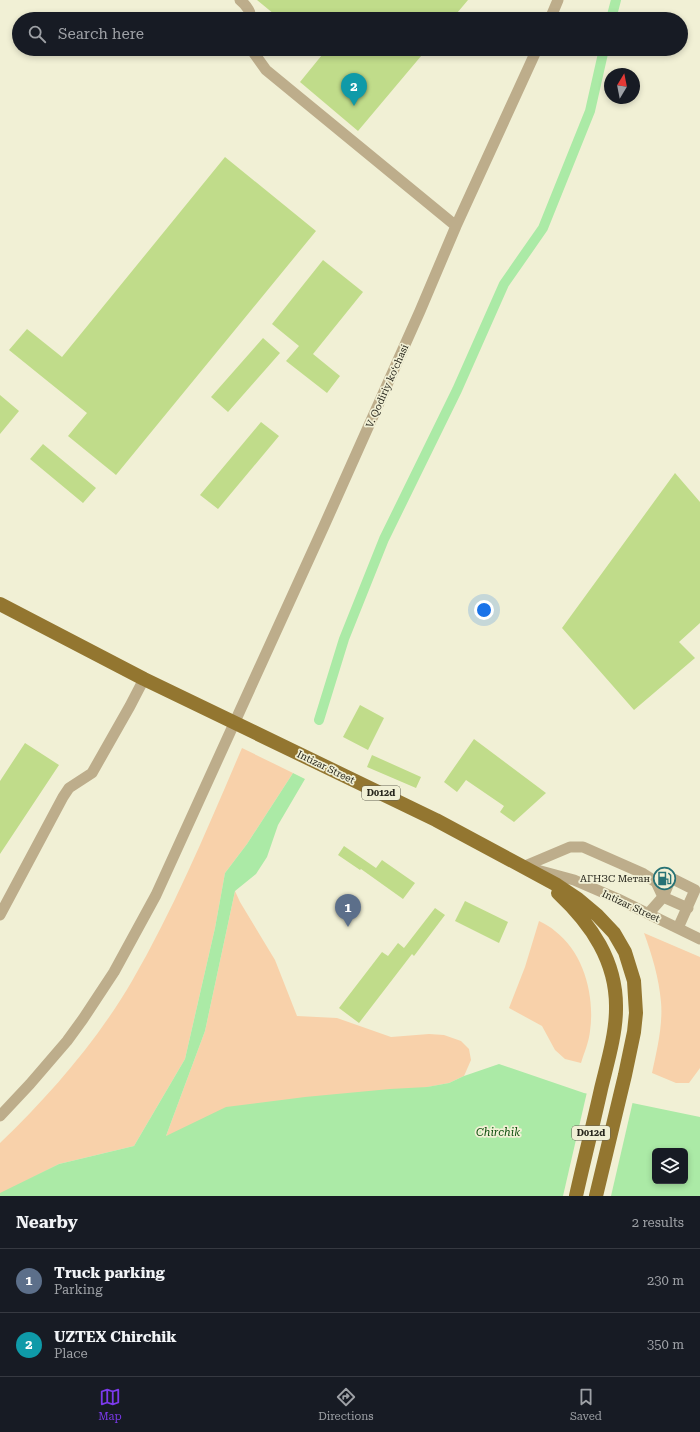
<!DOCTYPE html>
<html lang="en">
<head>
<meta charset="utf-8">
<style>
	:root { --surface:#171b24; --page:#20242c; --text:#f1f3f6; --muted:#9ea1a6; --line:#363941; --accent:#7c3aed }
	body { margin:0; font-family:"Roboto Serif",serif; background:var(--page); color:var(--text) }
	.controls { position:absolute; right:12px; bottom:12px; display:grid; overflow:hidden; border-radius:6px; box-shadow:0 2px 6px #0003 }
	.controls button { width:36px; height:36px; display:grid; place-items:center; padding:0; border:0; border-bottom:1px solid var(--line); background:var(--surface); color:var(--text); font:20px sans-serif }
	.compass { position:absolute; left:604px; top:68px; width:36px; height:36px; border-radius:50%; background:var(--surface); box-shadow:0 2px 6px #0003; rotate:10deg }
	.you { position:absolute; left:484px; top:610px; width:14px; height:14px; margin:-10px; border:3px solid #fff; border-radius:50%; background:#1a73e8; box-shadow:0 0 0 6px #1a73e833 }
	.badge { display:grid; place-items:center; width:26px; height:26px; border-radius:50%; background:var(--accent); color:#fff; font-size:13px; font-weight:700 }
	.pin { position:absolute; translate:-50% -33px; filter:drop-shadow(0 1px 2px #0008) }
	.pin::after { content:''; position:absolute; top:21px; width:14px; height:12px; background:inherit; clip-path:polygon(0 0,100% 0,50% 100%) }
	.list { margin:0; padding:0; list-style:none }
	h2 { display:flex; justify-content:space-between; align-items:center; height:52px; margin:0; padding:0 16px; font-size:17px }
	h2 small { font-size:13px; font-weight:400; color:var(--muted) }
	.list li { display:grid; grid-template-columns:26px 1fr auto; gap:12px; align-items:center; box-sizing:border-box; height:64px; padding:0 16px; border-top:1px solid var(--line) }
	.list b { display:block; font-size:15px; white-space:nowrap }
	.list p { margin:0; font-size:13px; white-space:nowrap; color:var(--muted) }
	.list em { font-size:13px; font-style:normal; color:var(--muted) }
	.icon { flex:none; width:22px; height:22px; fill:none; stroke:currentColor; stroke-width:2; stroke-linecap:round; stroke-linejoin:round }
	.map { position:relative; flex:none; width:700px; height:1196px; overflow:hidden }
	.search { position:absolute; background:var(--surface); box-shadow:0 2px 6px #0003; left:12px; right:12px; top:12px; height:44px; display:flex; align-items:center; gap:10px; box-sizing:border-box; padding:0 14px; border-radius:22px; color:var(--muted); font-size:15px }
	.sheet { height:180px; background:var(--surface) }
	nav { display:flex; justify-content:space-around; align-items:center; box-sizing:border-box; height:56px; border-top:1px solid var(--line); background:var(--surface); font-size:11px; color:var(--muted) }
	nav a { display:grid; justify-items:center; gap:2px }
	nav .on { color:var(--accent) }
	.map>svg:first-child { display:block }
</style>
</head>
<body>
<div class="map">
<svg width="700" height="1196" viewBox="0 0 700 1196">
	<rect width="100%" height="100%" fill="#f1f0d5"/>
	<path fill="#f8d1aa" d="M242,748l51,25 -46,71 -22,29 -10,55 -30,131 -51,87 -75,18 -59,30v-51c50,-48 97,-102 132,-162 43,-74 76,-154 110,-233z
		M235,891l5,11 35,58 22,56 40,2 54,19 38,-3 15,1 17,6 8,8 2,11 -7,16 -15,7 -283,53 39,-105z
		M539,921c6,3 12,6 16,10 29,22 40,65 35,100 -1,11 -6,22 -9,32l-16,-4 -10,-9 -13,-24 -33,-18 16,-41z
		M644,933l56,24v111l-11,15h-13l-24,-10c5,-23 11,-48 9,-71 -2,-24 -9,-47 -17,-69z"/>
	<path fill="#abeaa6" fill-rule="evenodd" d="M293,773l12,6 -27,46 -11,32 -11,17 -21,17 -30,140 -39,105 60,-29 79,-10 85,-8 37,-2 22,-4 15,-7 35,-12 85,29 116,24v79h-700v-3l59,-29 75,-18 51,-87 30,-131 10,-55 22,-29zM655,1151h30v30h-30z"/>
	<path fill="#f1f0d5" d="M587,1092l46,9 -22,95h-48z"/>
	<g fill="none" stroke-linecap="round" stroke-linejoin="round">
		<path stroke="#abeaa6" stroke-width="10" d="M611,19l5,-19
			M319,720l25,-81 40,-100 73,-149 47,-106 39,-56 47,-117 14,-62"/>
	</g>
	<path fill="#c0dc8a" d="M257,0h211l-16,19h-172z
		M315,49h112l-69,82 -58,-49 22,-27z
		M225,157l91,74 -200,244 -48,-39 19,-23 -78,-63 18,-21 35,28z
		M323,260l40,32 -50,62 27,22 -13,17 -41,-32 13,-15 -27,-22z
		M263,338l17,15 -52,59 -17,-15z
		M0,395l19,16 -19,23z
		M261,422l18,14 -61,73 -18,-14z
		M43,444l53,44 -13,15 -53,-44z
		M675,473l25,29v121l-21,19 16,16 -61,52 -72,-82z
		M360,705l24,13 -16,32 -25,-13z
		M474,739l72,54 -32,29 -14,-10 4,-6 -38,-26 -9,12 -13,-10z
		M25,743l34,22 -59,89v-73z
		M372,755l49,22 -5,11 -49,-21z
		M344,846l32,22 6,-8 33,23 -12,16 -42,-30 -1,1 -22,-15z
		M465,901l43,21 -9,21 -44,-22z
		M435,908l10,7 -31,41 -2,-2 -53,69 -20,-15 43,-56 6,4 10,-13 6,5z"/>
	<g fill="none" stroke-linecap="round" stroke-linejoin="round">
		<path stroke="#bdad8b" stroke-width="11" d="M240,0c6,5 11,12 11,19
			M550,19l8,-19
			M251,49l15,21 190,156
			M525,866l45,-19h13l59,26 14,9 7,15 25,11
			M537,870l37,10 44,19 82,40
			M648,914l15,-17 8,-19 24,12 -17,38
			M0,915l63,-118 6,-9 23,-15 38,-67 14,-27
			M0,1116l30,-32 37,-43 16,-22 31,-47 42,-77 168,-369 96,-215 36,-85 81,-177"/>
		<path stroke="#937630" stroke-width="14" d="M0,604l144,75 292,141 121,65 21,14 19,16 17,18 11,19 9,29 2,32 -2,19 -9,43 -29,121
			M558,893c33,31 59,68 58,116 0,25 -9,55 -15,80 -8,36 -17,71 -25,107"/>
	</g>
	<defs>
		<symbol id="fuel-ring" viewBox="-11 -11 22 22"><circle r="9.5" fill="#f1f0d5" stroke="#277275" stroke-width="1.5"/><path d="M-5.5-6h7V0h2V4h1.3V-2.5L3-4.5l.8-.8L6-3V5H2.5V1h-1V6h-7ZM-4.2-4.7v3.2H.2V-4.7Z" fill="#277275"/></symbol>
	</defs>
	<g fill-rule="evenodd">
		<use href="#fuel-ring" x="652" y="866" width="25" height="25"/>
	</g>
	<g text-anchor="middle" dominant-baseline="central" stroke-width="3.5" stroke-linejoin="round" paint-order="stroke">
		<g fill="#f1f0d5" stroke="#646354" stroke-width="1">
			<rect x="362" y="786" width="38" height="14" rx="3"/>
			<rect x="572" y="1126" width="38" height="14" rx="3"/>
		</g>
		<g font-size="9" font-weight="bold" fill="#27261c">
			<text x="381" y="793">D012d</text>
			<text x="591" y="1133">D012d</text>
		</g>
		<g font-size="10" fill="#27261c" stroke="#f1f0d5">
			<text transform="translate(387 386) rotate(-66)">V. Qodiriy ko‘chasi</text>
			<text transform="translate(326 767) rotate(26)">Intizar Street</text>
			<text transform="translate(631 906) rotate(25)">Intizar Street</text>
		</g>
		<g font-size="10" fill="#27261c" stroke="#f1f0d5" text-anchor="end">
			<text x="650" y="878">АГНЗС Метан</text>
		</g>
		<g font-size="11" font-style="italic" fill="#0d4e0d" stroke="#f1f0d5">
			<text x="498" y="1132">Chirchik</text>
		</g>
	</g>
</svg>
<div class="controls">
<button><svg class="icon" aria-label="layers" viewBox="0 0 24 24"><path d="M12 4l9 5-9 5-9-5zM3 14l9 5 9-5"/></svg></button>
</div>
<svg class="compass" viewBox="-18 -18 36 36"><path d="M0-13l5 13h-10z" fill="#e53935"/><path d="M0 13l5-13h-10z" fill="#9ea1a6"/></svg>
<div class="you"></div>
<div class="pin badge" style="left:348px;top:927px;background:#5c6f8a">1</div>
<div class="pin badge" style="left:354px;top:106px;background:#0f9aa8">2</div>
<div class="search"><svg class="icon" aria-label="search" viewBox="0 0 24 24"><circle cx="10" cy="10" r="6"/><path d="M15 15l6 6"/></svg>Search here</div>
</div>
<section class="sheet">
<h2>Nearby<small>2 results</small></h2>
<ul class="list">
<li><span class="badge" style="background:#5c6f8a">1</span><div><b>Truck parking</b><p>Parking</p></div><em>230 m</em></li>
<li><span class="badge" style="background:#0f9aa8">2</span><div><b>UZTEX Chirchik</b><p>Place</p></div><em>350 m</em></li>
</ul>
</section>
<nav>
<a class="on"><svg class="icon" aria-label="map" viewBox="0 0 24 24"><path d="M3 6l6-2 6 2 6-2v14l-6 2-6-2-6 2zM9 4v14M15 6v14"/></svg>Map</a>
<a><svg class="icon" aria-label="directions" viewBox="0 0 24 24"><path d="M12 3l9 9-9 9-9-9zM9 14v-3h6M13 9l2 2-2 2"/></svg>Directions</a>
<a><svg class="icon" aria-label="saved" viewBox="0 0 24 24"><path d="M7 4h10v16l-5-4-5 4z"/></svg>Saved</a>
</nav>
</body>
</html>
